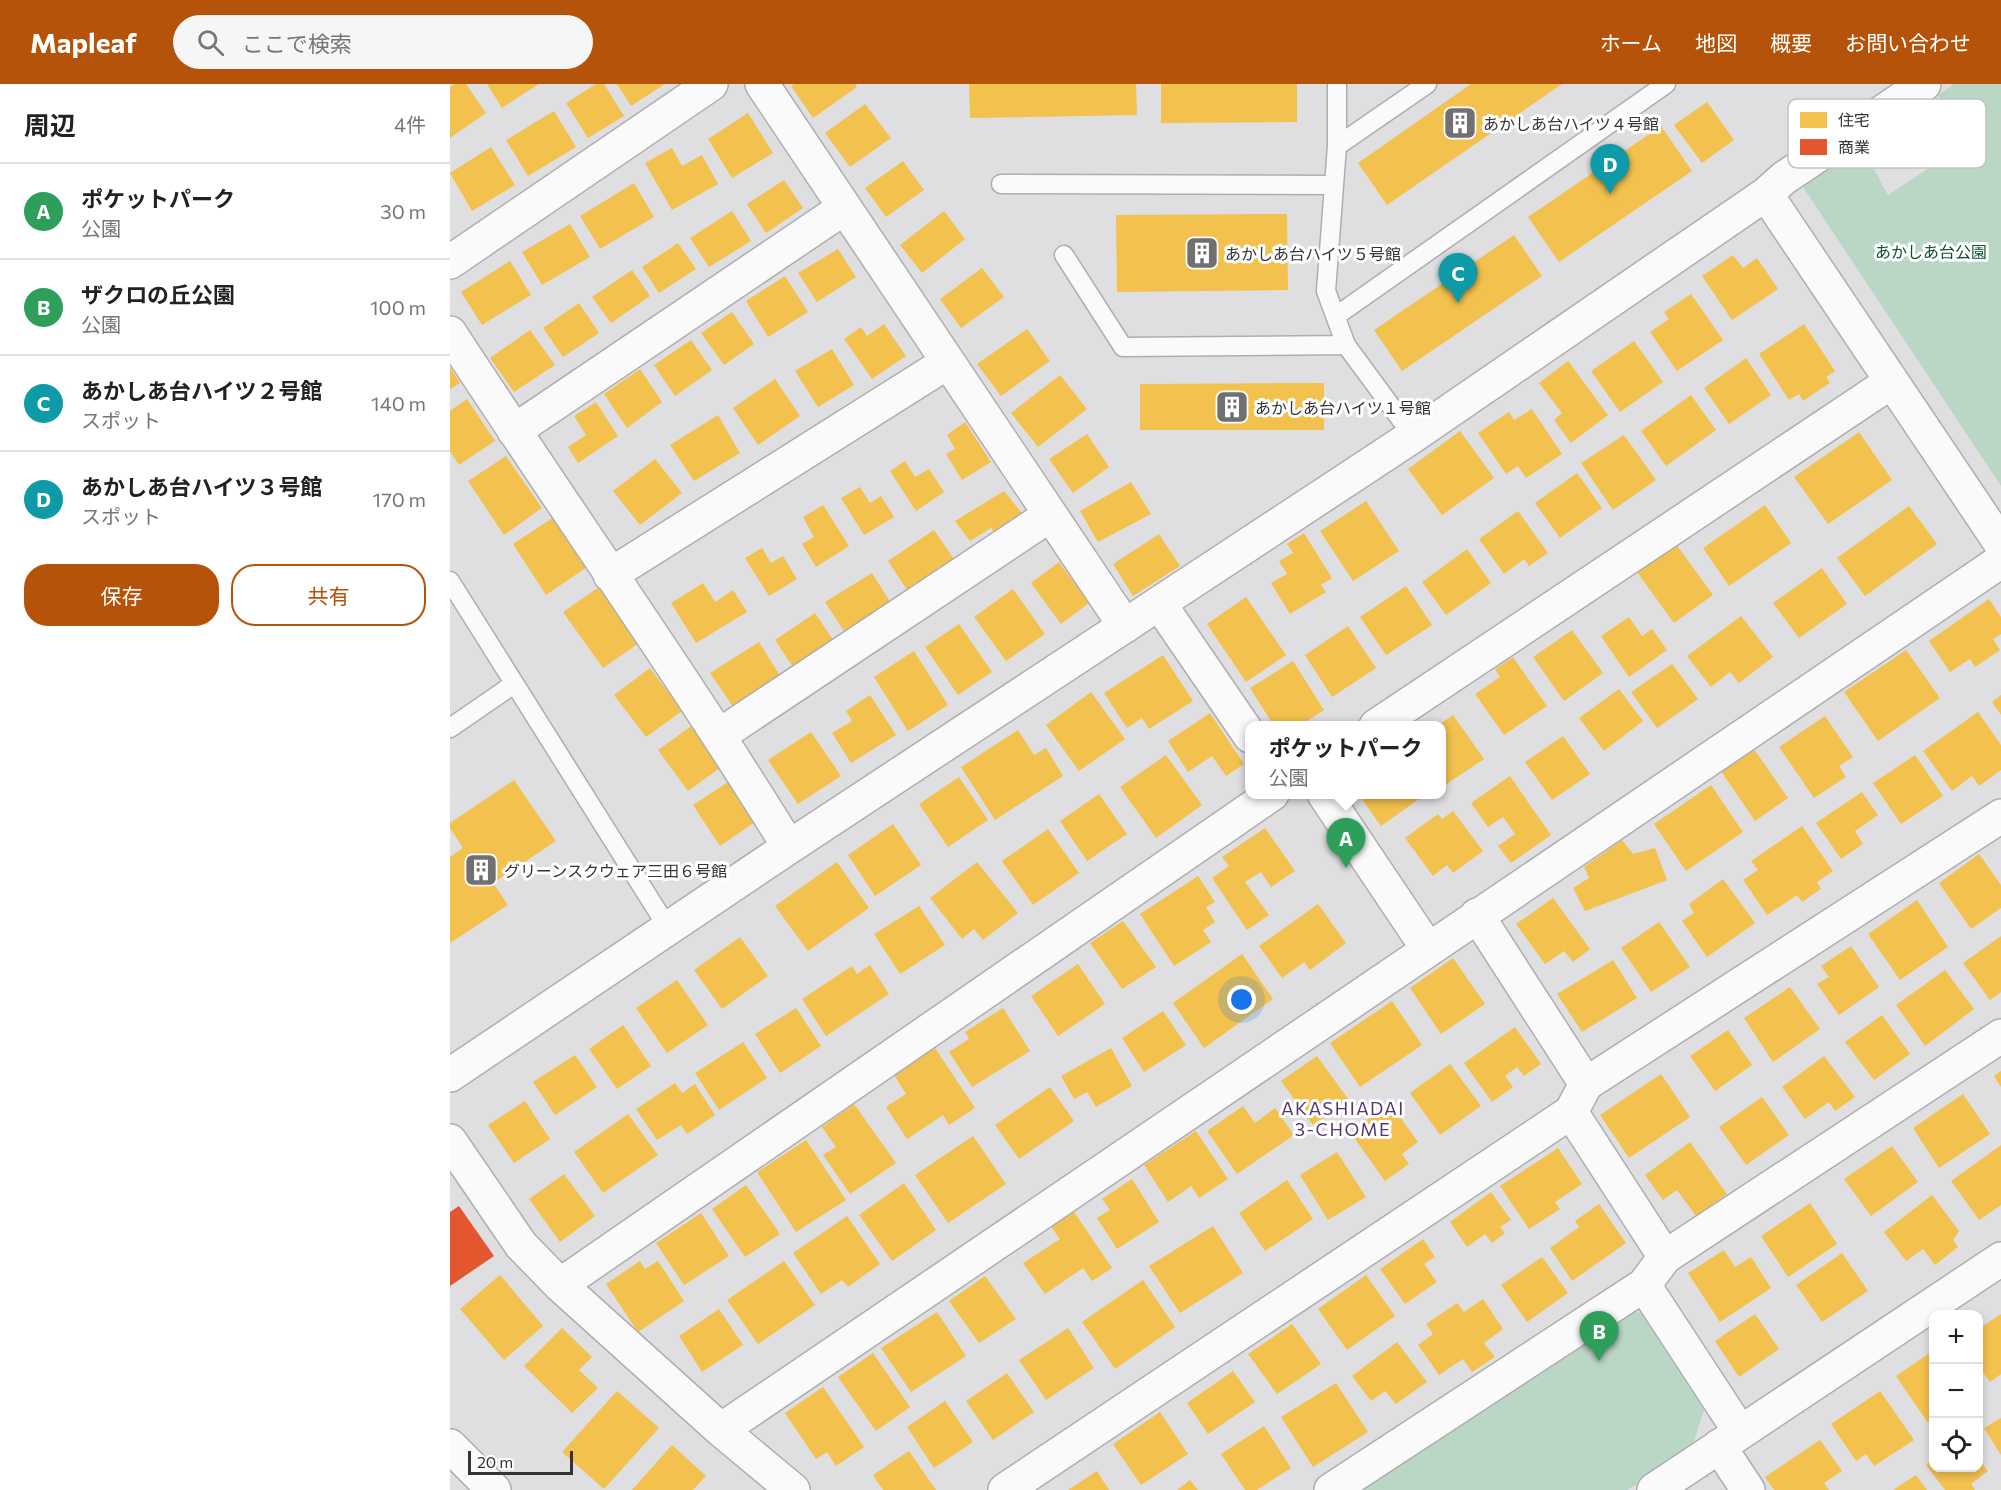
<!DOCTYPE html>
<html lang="ja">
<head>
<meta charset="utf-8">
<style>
	:root { --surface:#fff; --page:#f6f6f6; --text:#222; --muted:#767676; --line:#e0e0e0; --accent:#b45309 }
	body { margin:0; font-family:Commissioner,"Noto Sans JP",sans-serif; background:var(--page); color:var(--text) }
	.controls { position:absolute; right:18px; bottom:18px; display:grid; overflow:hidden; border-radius:12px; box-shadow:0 3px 9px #0003 }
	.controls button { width:54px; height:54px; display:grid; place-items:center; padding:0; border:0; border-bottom:2px solid var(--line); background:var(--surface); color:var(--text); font:30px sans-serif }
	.scale { position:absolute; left:18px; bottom:15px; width:105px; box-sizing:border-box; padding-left:6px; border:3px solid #343436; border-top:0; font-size:16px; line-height:21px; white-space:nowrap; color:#343436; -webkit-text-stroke:4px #fff; paint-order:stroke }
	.you { position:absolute; left:792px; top:916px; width:21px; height:21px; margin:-15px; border:4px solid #fff; border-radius:50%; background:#1a73e8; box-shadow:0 0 0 9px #1a73e833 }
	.badge { display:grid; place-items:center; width:39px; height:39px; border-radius:50%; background:var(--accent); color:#fff; font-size:20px; font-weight:700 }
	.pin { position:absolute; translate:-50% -50px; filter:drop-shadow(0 2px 3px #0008) }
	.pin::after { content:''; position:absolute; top:32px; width:21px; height:18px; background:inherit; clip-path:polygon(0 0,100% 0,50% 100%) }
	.popup { position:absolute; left:795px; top:637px; width:201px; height:78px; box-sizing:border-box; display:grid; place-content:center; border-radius:12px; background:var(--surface); filter:drop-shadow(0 2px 4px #0005); font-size:20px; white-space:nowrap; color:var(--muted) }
	.popup b { font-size:22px; color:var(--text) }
	.popup::after { content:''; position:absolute; left:50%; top:100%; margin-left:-12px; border:12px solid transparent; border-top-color:var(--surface) }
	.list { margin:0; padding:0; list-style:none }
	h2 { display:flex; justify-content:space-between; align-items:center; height:78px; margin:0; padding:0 24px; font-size:26px }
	h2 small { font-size:20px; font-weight:400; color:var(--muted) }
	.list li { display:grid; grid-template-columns:39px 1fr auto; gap:18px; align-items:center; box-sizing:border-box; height:96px; padding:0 24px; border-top:2px solid var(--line) }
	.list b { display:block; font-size:22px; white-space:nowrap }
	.list p { margin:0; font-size:20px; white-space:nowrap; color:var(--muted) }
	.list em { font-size:20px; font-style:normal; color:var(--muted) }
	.actions { display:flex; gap:12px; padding:18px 24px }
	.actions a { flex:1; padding:14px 0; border:2px solid var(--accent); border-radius:24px; text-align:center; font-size:21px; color:var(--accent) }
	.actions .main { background:var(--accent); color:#fff }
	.icon { flex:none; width:33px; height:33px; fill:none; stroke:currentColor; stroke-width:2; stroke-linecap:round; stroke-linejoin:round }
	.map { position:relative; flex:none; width:1551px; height:1406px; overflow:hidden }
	header { display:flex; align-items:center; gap:36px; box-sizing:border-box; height:84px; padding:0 30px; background:var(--accent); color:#fff }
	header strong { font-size:28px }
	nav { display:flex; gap:33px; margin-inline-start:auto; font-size:21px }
	.search { width:420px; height:54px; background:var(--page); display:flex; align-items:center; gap:15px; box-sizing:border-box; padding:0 21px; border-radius:33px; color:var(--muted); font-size:22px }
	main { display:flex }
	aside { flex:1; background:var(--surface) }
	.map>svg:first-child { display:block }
</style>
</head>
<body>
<header>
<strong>Mapleaf</strong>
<div class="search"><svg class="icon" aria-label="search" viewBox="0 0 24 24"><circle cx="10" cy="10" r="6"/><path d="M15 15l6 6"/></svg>ここで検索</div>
<nav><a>ホーム</a><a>地図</a><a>概要</a><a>お問い合わせ</a></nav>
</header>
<main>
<aside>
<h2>周辺<small>4件</small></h2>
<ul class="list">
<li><span class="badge" style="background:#2e9e5b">A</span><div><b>ポケットパーク</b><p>公園</p></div><em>30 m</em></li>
<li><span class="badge" style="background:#2e9e5b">B</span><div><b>ザクロの丘公園</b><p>公園</p></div><em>100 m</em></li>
<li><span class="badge" style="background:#0f9aa8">C</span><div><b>あかしあ台ハイツ２号館</b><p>スポット</p></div><em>140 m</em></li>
<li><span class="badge" style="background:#0f9aa8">D</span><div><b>あかしあ台ハイツ３号館</b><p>スポット</p></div><em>170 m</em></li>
</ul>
<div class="actions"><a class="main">保存</a><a>共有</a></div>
</aside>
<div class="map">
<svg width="1551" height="1406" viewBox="0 0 1551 1406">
	<rect width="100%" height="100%" fill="#dfdfe2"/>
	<path fill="#bad7c6" d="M1504,0h47v402l-198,-299 59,-40 26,48 82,-54 -32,-46z
		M1157,1223l34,6 63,97 -12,37 -64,43h-297z"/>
	<path fill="#f2c14e" d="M5,0h11l20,29 -36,25v-51z
		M37,0h52l-37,24z
		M146,0h8l20,32 -36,22 -22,-35z
		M167,0h48l-34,22z
		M344,0h61l2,3 -44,31 -22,-32z
		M519,0h167l1,31 -167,3z
		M711,0h136v38l-136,1z
		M1021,0h91l-175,121 -29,-42z
		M1257,18l27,38 -32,23 -28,-38z
		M415,20l26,34 -41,29 -25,-34z
		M104,27l22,36 -48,29 -22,-36z
		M298,29l25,40 -41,25 -24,-39z
		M1211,42l31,45 -133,91 -31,-45z
		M41,63l24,38 -43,26 -22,-38z
		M222,64l10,18 20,-11 16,29 -46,26 -27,-47z
		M453,77l21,29 -38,27 -21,-29z
		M334,96l19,28 -37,25 -19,-29z
		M184,99l20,34 -54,32 -20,-33z
		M282,127l19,30 -42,26 -19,-29z
		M494,127l21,28 -43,34 -22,-28z
		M837,130l1,76 -171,2 -1,-77z
		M120,140l20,33 -48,28 -20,-33z
		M1064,151l28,41 -140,95 -28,-41z
		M228,159l18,26 -37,24 -17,-26z
		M388,165l18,28 -39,25 -19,-29z
		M1283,171l10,13 14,-10 21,31 -46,31 -30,-44z
		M60,177l21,34 -49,30 -21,-33z
		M532,184l22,29 -43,31 -21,-29z
		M182,186l18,26 -39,27 -19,-26z
		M335,192l23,36 -40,25 -22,-36z
		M1241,210l32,46 -46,31 -27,-39 19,-13 -5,-7z
		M129,219l20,30 -36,24 -20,-29z
		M282,228l22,32 -30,21 -23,-32z
		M434,240l22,32 -34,23 -28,-40 17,-12 6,9z
		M1354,240l31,47 -9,6 4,6 -27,18 -4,-7 -10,6 -30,-46z
		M577,245l23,32 -49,35 -24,-32z
		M80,246l25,35 -41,27 -24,-34z
		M241,256l21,30 -37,26 -21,-31z
		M1184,257l29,41 -43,30 -29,-41z
		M382,265l22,36 -36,22 -23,-36z
		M1296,274l25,37 -42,29 -25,-36z
		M1118,277l40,54 -37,28 -17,-23 8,-7 -23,-30z
		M0,283l10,16 -10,6z
		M190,285l22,33 -35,26 -23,-34z
		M610,291l27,34 -49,38 -27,-34z
		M325,295l25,37 -42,29 -25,-37z
		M874,299v47h-184v-46z
		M1241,311l25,35 -50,36 -25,-35z
		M17,315l28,42 -36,24 -9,-14v-40z
		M146,318l22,34 -40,27 -10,-16 18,-12 -12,-19z
		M1082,325l30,45 -36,24 -8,-12 -12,8 -28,-41 31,-21 5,8z
		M268,331l22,38 -46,28 -24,-36z
		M515,338l26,40 -29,18 -16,-26 9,-5 -8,-14z
		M1010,347l34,47 -52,37 -34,-46z
		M1409,348l33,48 -64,44 -34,-47z
		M637,350l22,33 -36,26 -24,-34z
		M1174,351l32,45 -43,30 -32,-47z
		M56,372l36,52 -38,27 -36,-54z
		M205,375l27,34 -42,32 -27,-34z
		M455,377l10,16 14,-8 15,23 -28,19 -26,-40z
		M1127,389l25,35 -42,30 -25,-35z
		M681,398l20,32 -53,28 -18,-31z
		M410,403l10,16 11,-7 13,21 -30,18 -23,-37z
		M554,407l26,32 -28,21 -11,-16 -21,13 -15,-20z
		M916,417l33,50 -46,30 -33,-50z
		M373,421l26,41 -33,21 -14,-23 12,-7 -11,-20z
		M1315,421l26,38 -62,43 -26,-38z
		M1459,422l28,38 -72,52 -28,-38z
		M1068,427l30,42 -19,13 -5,-7 -20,15 -25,-35z
		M104,433l33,50 -41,28 -33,-51z
		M484,446l24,35 -47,31 -23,-35z
		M854,449l28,45 -11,7 5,7 -36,22 -19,-31 16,-9 -8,-13 14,-8 -6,-9z
		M709,450l21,32 -47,30 -20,-32z
		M1226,460l37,51 -39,28 -37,-51z
		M312,464l9,15 12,-7 14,23 -28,17 -24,-38z
		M1017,465l24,34 -45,32 -24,-33z
		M609,478l30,41 -28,21 -30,-41z
		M1372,484l25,36 -48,34 -26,-35z
		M422,489l22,35 -46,29 -23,-35z
		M253,499l12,19 18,-12 14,22 -51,31 -25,-40z
		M152,501l40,56 -39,27 -40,-56z
		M956,502l26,39 -46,30 -26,-38z
		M563,505l32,45 -39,27 -32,-44z
		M796,513l40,58 -40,27 -39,-58z
		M1539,515l12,18v17l-8,5 7,11 -25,17 -5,-8 -20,13 -21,-31z
		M365,529l22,33 -40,27 -22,-33z
		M1291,532l32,41 -34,26 -9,-11 -19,15 -24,-31z
		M1179,533l13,19 10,-7 15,21 -38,27 -28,-41z
		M509,540l33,48 -34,23 -33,-48z
		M898,542l28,42 -44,29 -27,-42z
		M1122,546l31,43 -39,28 -31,-44z
		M309,558l26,42 -47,30 -28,-41z
		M1456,566l34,48 -62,43 -34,-49z
		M464,567l34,54 -40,26 -34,-54z
		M713,571l30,46 -44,28 -7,-11 -15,10 -23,-35z
		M1063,573l34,49 -43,29 -29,-41 25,-17 -5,-8z
		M843,577l31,49 -25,16h-25l-24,-38z
		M1222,580l26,35 -41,29 -26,-36z
		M200,584l32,43 -36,26 -32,-42z
		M1169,605l24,32 -39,30 -25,-33z
		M641,608l34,47 -46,32 -33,-46z
		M420,611l26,40 -45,28 -19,-30 20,-12 -6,-10z
		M1551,611v20l-9,-13z
		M1528,628l23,33v25l-22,16 -7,-10 -20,15 -29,-40z
		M760,629l34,51 -18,12 -14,-20 -24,16 -20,-31z
		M1003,631l31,44 -42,28v-61h-5z
		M1375,632l28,41 -14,9 7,11 -32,21 -35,-51z
		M244,640l30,41 -36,26 -30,-41z
		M568,646l16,25 12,-7 17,28 -68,44 -34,-53z
		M361,648l30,44 -43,28 -30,-44z
		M1113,652l27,38 -38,26 -27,-38z
		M1304,665l34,49 -33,23 -34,-50z
		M716,671l36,50 -46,33 -36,-51z
		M1465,671l28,41 -42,28 -28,-41z
		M1060,692l41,59 -40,28 -13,-17 17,-12 -12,-17 -15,10 -17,-24z
		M509,693l29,43 -40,27 -29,-43z
		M64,696l42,61 -63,42 15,22 -58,38v-86l13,-9 -13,-20v-5z
		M281,696l27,40 -38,26 -27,-41z
		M1261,701l32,47 -57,39 -32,-47z
		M1412,708l16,23 -23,16 8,13 -22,15 -25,-36z
		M649,710l28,40 -40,27 -27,-40z
		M908,710h63l1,3 -41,29z
		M1003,727l30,40 -30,22 -6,-8 -14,11 -28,-38 33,-24 4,5z
		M443,740l28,41 -46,31 -27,-41z
		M1352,742l31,45 -16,11 4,7 -19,13 -5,-7 -30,20 -24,-35 15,-10 -7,-9z
		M815,744l30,43 -24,16 -10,-15 -16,10 24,33 -22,15 -35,-52 17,-12 -7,-9z
		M598,745l31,44 -46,32 -31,-44z
		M1172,756l11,14 22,-6 12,32 -82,31 -12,-23 16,-10 -5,-11z
		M1529,770l22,31v23l-30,21 -32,-46z
		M387,778l32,46 -61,43 -33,-45z
		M527,778l41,51 -35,27 -9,-11 -12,10 -32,-41z
		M748,792l17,26 -9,5 9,15 -12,8 8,12 -37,24 -34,-52z
		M1273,795l32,44 -48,34 -25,-36 12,-8 -5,-9z
		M1103,814l37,51 -17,13 -9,-11 -19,13 -29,-40z
		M1467,816l31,47 -48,33 -32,-46z
		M868,820l28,39 -36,27 -6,-8 -22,16 -23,-32z
		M469,822l26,39 -45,29 -26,-40z
		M673,837l33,46 -34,22 -32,-46z
		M1209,838l31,45 -39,25 -30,-44z
		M1551,852v56l-11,8 -27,-37z
		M290,853l28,39 -46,33 -28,-39z
		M1401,862l28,41 -40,28 -22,-31 12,-7 -8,-11z
		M792,870l31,45 -69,49 -31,-45z
		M1003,874l32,46 -44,30 -31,-46z
		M1163,876l24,38 -55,34 -25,-38z
		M628,880l27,40 -47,32 -27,-40z
		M420,881l19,29 -63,42 -24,-37 50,-33 5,8z
		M1495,886l29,39 -49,37 -29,-41z
		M227,896l31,45 -41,28 -31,-45z
		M1340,903l30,42 -47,33 -29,-44z
		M942,917l30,44 -62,42 -30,-44z
		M346,924l25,38 -41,27 -25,-39z
		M553,924l27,43 -58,36 -23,-35 20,-13 -4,-7z
		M713,927l23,34 -42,27 -22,-34z
		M1432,931l28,39 -36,26 -29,-38z
		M173,941l28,41 -34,23 -28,-40z
		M1065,943l26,37 -17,12 -7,-9 -12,9 8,11 -21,15 -28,-39z
		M1278,946l24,35 -37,26 -25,-35z
		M293,958l24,36 -48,32 -24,-37z
		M483,961l42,63 -26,17 -6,-10 -36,24 -21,-32 20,-13 -14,-22z
		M661,964l21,38 -36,21 -9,-15 -13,7 -13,-23z
		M125,971l22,32 -42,28 -22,-33z
		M867,972l32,44 -36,25 -32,-44z
		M1374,972l31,41 -20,14 -6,-9 -24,17 -23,-32z
		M1000,980l31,42 -41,29 -30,-42z
		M1551,987v16l-7,-11z
		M1211,990l29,43 -61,41 -29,-43z
		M225,999l7,10 13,-9 20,31 -28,19 -6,-9 -24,15 -21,-31z
		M600,1003l24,34 -55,38 -24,-34z
		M1513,1010l27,40 -51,34 -26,-40z
		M1312,1013l27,38 -43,30 -27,-38z
		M75,1017l25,38 -36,24 -26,-38z
		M940,1019l28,39 -16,12 7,10 -24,17 -35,-49z
		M404,1020l42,59 -46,31 -27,-39 13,-8 -14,-20z
		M793,1022l12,17 20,-15 19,27 -57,39 -30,-43z
		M178,1030l30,41 -55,38 -29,-41z
		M746,1047l32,48 -29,19 -8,-12 -23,16 -24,-37z
		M523,1052l33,48 -58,39 -33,-48z
		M356,1056l40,60 -50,32 -39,-60z
		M1240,1058l37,52 -31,22 -19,-26 -14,10 -18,-25z
		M1551,1061v60l-22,15 -28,-39z
		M1442,1062l26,36 -47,34 -27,-37z
		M1108,1064l24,36 -27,18 5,7 -31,20 -29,-43z
		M887,1068l29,45 -38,23 -28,-45z
		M114,1090l31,42 -35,26 -31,-43z
		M682,1095l27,43 -42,27 -20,-31 13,-8 -8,-11z
		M837,1096l26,39 -48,32 -26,-38z
		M454,1099l32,47 -44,31 -33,-46z
		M296,1101l34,49 -35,23 -33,-48z
		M1041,1108l20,28 -11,7 5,6 -13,10 -7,-9 -18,13 -17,-25z
		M1482,1111l27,36 -6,9 5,7 -23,18 -12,-16 -17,12 -22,-29z
		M1360,1119l27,41 -49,33 -27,-41z
		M1149,1120l27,39 -54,38 -22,-33 29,-21 -4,-6z
		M624,1128l38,56 -20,13 -9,-13 -38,26 -22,-31 37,-24 -9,-12z
		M251,1129l28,43 -45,29 -28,-42z
		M397,1132l33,48 -32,23 -6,-7 -21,14 -28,-41z
		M763,1142l30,47 -63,40 -31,-47z
		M973,1155l12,18 -11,7 13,18 -32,22 -25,-35z
		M1274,1166l11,17 16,-10 20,31 -51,34 -32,-49z
		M1392,1169l26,38 -46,31 -26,-37z
		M1092,1173l26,36 -41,29 -26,-37z
		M190,1177l5,8 13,-8 26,40 -46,31 -32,-48z
		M334,1177l31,44 -57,39 -31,-44z
		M50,1191l43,51 -39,34 -44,-51z
		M916,1191l29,41 -48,34 -29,-41z
		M535,1192l31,43 -37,24 -30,-42z
		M693,1196l32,47 -60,42 -33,-47z
		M1033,1215l20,30 -19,14 11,14 -23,15 -9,-13 -24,16 -21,-30 15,-11 -7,-10 31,-21 7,9z
		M269,1225l24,36 -41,27 -23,-36z
		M487,1228l29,44 -55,36 -30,-44z
		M1305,1230l24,35 -40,28 -24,-36z
		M1551,1230v60l-11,8 -12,-16v-37z
		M842,1240l29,40 -44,30 -29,-40z
		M112,1244l30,29 -13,13 19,18 -26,25 -48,-47z
		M618,1244l26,40 -48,32 -27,-40z
		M947,1258l30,40 -31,22 -11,-13 -14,10 -19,-25z
		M1484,1266v69l-6,4 -32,-47z
		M423,1269l37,54 -34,24 -38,-54z
		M783,1287l22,31 -47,32 -21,-31z
		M557,1289l27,39 -41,28 -27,-39z
		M886,1299l32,49 -55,35 -32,-50z
		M373,1303l41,60 -28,19 -9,-14 -11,7 -31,-46z
		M167,1307l42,37 -55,61 -42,-37z
		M1430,1307l34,49 -40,26 -8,-12 -10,7 -25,-37z
		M495,1317l28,41 -39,26 -27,-41z
		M710,1328l28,42 -47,31 -28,-41z
		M1551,1334v37l-17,-27z
		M814,1342l27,42 -34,22h-12l-24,-36z
		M1370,1356l22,31 -18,12 5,7h-55l-9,-13z
		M222,1361l34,31 -13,14h-61z
		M459,1367l27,39h-53l-10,-15z
		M1528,1374l10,13 -17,13 4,6h-30l-19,-25 8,-6v9h44z
		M647,1387l12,19h-41z
		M1466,1391l11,15h-34z
		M740,1396l8,10h-21z"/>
	<path fill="#e4572e" d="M9,1122l35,50 -44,30v-74z"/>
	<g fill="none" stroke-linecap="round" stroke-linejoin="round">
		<defs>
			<path id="service" d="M887,0v62l-11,145 20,54 67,91
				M887,62l90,-62
				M551,100l333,1
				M614,171l59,92 223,-2
				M886,232l330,-232
				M0,497l218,347
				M0,644l64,-44"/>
			<path id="minor" d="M312,0l363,542
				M1316,110l235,350
				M0,178l261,-178
				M0,249c112,172 231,339 339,514
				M64,347l330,-223
				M160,491l338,-213
				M709,519l91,133
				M926,642l515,-344
				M270,651l330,-220
				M874,710l104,155
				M1027,831l109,169
				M0,991l339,-228 624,-411 353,-242 18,-16 140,-94
				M1121,1028l94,145
				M0,1057l71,104 39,40 161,145 72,60
				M110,1201l712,-491
				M1194,1201l96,147
				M271,1346l1280,-869
				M1269,1362l29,44
				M555,1406l566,-378 15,-28 415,-268
				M881,1406l313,-205 21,-28 336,-221
				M1204,1406l347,-231"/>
			<path id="tertiary" d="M0,1362l44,44"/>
		</defs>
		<use href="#service" stroke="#aeaeb0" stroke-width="21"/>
		<use href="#minor" stroke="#aeaeb0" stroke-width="36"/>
		<use href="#tertiary" stroke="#aeaeb0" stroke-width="36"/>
		<use href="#service" stroke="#fafafb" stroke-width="18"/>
		<use href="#minor" stroke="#fafafb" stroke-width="33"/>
		<use href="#tertiary" stroke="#fafafb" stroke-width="33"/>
	</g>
	<defs>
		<symbol id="building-square" viewBox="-11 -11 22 22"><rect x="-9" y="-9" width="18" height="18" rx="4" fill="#707072" stroke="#fff"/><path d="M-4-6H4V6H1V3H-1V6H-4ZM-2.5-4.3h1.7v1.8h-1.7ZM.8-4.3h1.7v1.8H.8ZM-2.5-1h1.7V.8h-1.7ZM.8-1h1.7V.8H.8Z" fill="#fff"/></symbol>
	</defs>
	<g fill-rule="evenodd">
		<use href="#building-square" x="991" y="20" width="38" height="38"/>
		<use href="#building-square" x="733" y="150" width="38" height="38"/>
		<use href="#building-square" x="763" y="304" width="38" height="38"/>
		<use href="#building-square" x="12" y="767" width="38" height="38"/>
	</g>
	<g text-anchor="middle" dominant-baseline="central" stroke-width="6" stroke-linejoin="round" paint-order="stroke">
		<g font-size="16" fill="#343436" stroke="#fff" text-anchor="start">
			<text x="1033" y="39">あかしあ台ハイツ４号館</text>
			<text x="775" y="169">あかしあ台ハイツ５号館</text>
			<text x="805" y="323">あかしあ台ハイツ１号館</text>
			<text x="54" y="786">グリーンスクウェア三田６号館</text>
		</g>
		<g font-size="16" fill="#0e5132" stroke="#fff">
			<text x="1481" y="167">あかしあ台公園</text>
		</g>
		<g font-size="18" letter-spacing="1.5" fill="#513873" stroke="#fff">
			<text x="893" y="1024">AKASHIADAI<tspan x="893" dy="21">3-CHOME</tspan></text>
		</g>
	</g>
	<rect x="1338" y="15" width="198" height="69" rx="9" fill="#fff" stroke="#c2c2c3" stroke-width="1.5"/>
	<rect x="1350" y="28" width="27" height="16" fill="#f2c14e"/>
	<rect x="1350" y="55" width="27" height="16" fill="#e4572e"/>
	<g font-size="16" fill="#343436">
		<text x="1388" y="42">住宅</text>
		<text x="1388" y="69">商業</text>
	</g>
</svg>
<div class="controls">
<button>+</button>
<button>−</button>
<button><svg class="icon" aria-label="locate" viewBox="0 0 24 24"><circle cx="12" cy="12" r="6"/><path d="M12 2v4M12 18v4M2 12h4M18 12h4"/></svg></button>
</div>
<div class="scale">20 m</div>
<div class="you"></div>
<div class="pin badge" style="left:896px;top:784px;background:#2e9e5b">A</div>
<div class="popup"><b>ポケットパーク</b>公園</div>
<div class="pin badge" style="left:1149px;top:1277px;background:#2e9e5b">B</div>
<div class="pin badge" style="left:1008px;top:219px;background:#0f9aa8">C</div>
<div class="pin badge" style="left:1160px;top:110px;background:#0f9aa8">D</div>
</div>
</main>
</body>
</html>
